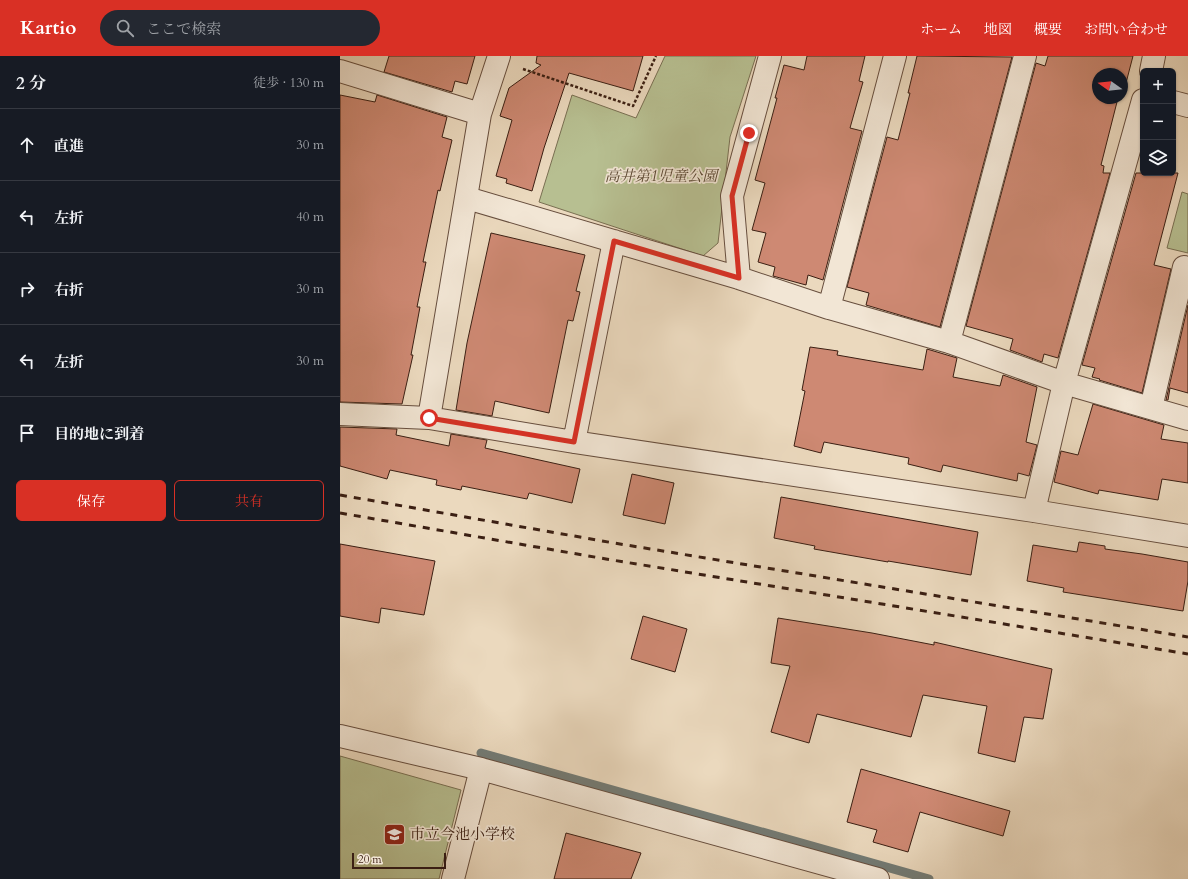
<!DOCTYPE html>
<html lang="ja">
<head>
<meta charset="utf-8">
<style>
	:root { --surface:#171b24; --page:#242831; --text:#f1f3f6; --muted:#9ea1a6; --line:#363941; --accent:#d93025 }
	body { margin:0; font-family:Cardo,"Noto Serif JP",serif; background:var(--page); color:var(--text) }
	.controls { position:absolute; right:12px; top:12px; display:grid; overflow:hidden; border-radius:6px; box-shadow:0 1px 3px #0004 }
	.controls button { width:36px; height:36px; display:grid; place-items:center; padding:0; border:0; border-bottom:1px solid var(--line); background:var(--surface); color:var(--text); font:20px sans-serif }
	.compass { position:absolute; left:752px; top:12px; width:36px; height:36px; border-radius:50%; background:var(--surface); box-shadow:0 1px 3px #0004; rotate:285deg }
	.scale { position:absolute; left:12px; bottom:10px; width:94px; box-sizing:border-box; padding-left:4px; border:2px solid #3b1f13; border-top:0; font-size:11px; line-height:14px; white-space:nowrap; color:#3b1f13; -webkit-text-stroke:3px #f2e6d5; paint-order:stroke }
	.stop { position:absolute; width:12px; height:12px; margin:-9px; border:3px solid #d93025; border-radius:50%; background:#fff }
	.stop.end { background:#d93025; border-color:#fff; box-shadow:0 1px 4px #0008 }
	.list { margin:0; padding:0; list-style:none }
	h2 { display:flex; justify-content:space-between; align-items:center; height:52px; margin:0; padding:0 16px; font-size:17px }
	h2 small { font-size:13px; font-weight:400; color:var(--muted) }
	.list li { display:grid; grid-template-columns:26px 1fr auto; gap:12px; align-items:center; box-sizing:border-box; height:72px; padding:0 16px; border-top:1px solid var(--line) }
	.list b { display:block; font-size:15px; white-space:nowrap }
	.list em { font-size:13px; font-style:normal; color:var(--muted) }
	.actions { display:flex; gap:8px; padding:12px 16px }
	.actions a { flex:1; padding:9px 0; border:1px solid var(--accent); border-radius:6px; text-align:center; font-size:14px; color:var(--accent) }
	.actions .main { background:var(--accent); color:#fff }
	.icon { flex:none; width:22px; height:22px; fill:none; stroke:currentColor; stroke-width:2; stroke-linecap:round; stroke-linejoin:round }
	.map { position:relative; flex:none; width:848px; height:823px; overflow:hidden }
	header { display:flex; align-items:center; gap:24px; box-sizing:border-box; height:56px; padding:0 20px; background:var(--accent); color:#fff }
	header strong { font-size:19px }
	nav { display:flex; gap:22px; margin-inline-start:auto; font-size:14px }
	.search { width:280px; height:36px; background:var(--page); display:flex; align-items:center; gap:10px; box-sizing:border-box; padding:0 14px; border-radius:22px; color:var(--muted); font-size:15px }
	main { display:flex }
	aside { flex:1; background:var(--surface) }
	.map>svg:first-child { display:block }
</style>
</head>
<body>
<header>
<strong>Kartio</strong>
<div class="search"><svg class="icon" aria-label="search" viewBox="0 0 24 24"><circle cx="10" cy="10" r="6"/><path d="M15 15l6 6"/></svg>ここで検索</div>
<nav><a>ホーム</a><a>地図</a><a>概要</a><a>お問い合わせ</a></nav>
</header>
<main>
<aside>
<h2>2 分<small>徒歩 · 130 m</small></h2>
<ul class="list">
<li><svg class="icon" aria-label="ahead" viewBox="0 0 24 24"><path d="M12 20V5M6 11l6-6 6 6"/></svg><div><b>直進</b></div><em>30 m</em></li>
<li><svg class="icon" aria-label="left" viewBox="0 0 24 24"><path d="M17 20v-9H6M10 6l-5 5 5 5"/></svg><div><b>左折</b></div><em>40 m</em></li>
<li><svg class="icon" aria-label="right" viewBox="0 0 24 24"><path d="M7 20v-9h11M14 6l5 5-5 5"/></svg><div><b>右折</b></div><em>30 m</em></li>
<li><svg class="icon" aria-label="left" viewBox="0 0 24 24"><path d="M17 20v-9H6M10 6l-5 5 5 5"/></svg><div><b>左折</b></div><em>30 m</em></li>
<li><svg class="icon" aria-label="arrive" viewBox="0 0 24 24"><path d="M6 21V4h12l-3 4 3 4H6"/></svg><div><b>目的地に到着</b></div></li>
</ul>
<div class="actions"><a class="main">保存</a><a>共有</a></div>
</aside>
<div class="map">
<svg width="848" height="823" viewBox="0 0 848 823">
	<rect width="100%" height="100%" fill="#ebd9be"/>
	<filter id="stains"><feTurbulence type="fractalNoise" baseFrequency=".005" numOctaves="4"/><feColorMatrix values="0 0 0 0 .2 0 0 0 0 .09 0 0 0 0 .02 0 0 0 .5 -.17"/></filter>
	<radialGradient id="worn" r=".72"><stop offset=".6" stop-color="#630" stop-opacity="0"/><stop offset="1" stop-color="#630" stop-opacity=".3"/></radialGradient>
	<path fill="#b7bf91" stroke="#796f52" d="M325,0h91l-26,81 -12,106 -15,13 -164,-54 33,-107 64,23z
		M842,136l6,2v59l-21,-5z
		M0,700l121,34 -22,89h-99z"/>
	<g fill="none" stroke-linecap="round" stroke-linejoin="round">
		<path stroke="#737b75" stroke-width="9" d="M141,697l448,126"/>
	</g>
	<path fill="#ce8973" stroke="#3b1f13" d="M49,0h86l-8,28 -12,-3 -3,11 -68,-20z
		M197,0h106l-10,35 -64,-18 -25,75 -12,43 -26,-8 1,-4 -11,-3 16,-56 -12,-4 9,-28 32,-23 -5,-2z
		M467,0h58l-6,25 4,1 -13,46 12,3 -39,149 -15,-5 -2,10 -33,-9 2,-9 -17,-5 8,-29 -14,-3 13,-47 -10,-3 22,-82h-2l9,-33 20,5z
		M577,0l95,1 -72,270 -74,-22 3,-12 -22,-6 40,-150 11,3 12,-47h-2z
		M708,0h85l-7,27 -4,-1v-8h-24v24h20l-17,67 3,1 -1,7h7l-52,185 -14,-4 -2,8 -32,-12 3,-11 -47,-13 70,-263 9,3z
		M0,39l35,7 2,-7 70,22 -5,20 10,3 -12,51 -2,-1 -15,72h3l-9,45h3l-9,48h2l-11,49 -62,-2z
		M796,117h42l-24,92 17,4 -29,124 -43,-13 1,-1 -8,-2 3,-9 -13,-3z
		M151,177l94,22 -9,36 4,1 -7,29 -5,-1 -19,93 -54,-12 -3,15 -36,-6 11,-67z
		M848,249v88l-18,-5 -2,12h-2z
		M470,291l28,4 -1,4 86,15 4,-21 30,9 -4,19 47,9 3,-11 34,12 -11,55 11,3 -8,31 -11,-3 -1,8 -74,-16 -2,7 -33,-8 1,-6 -85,-16 -3,11 -27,-7 11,-55 -3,-1z
		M753,348l71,21 -3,14 27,4v40l-26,-4 -4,21 -59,-10 -1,4 -44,-12 7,-31 17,4z
		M0,371l57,2 -1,6 53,11 2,-12 36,6 -2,8 95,21 -8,34 -43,-10 -2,6 -65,-13 -1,4 -25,-5 1,-5 -47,-10 -3,9 -47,-13z
		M292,418l42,9 -9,41 -42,-9z
		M441,441l197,35 -7,43 -83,-14v1l-74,-13 1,-3 -41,-8z
		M739,486l26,4v3l37,5 46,8v19l-5,30 -120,-19 1,-4 -37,-7 6,-36 44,7z
		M0,488l95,17 -11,54 -43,-7 -2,15 -39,-7z
		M303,560l44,13 -12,43 -44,-13z
		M438,562l94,15 62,12v-3l118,27 -9,50 -19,-2 -9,45 -37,-9 9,-47 -64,-11 -12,42 -94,-23 -8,29 -38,-11 19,-66 -19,-3z
		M521,713l149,42 -7,25 -83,-24 -12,40 -35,-10 4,-12 -30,-8z
		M226,777l75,20 -10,26h-77z"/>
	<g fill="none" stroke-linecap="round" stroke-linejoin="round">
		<defs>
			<path id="minor" d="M0,15l140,43
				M811,15l3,-15
				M833,46l15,4
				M127,142l272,80 90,30 120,34 115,41 124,36
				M399,222l-7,-82 38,-140
				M489,252l66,-252
				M609,286l76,-286
				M811,352l33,-141 4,1
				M0,358l89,4 145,24 460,69 154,25
				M89,362l51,-304 19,-58
				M234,386l40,-201
				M694,455l30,-128 79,-283
				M0,680l141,33 397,110
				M113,823l28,-110"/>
		</defs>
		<use href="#minor" stroke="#674e3e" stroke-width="24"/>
		<path stroke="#3b1f13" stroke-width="2.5" stroke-dasharray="3 2" stroke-linecap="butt" d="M183,13l110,37 23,-50"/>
		<use href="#minor" stroke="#f2e6d5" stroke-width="22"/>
		<path stroke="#3b1f13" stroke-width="3" stroke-dasharray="7 7" stroke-linecap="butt" d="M0,439l274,48 574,94
			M0,457l266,46 582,95"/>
	</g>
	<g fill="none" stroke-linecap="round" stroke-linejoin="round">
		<path stroke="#d93025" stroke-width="5" d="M89,362l145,24 40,-201 125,37 -7,-82 17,-63"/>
	</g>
	<defs>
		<symbol id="school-square" viewBox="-11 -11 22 22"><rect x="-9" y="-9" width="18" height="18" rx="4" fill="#8f2418" stroke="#f2e6d5"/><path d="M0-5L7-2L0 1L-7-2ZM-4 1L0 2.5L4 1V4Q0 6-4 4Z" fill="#fff"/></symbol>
	</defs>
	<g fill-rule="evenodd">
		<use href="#school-square" x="42" y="766" width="25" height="25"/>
	</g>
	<g text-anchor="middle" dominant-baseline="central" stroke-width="3.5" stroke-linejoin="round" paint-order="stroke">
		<g font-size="15" font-style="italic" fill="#5a4732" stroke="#f2e6d5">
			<text x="321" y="120">高井第1児童公園</text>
		</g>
		<g font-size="15" fill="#3b1f13" stroke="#f2e6d5" text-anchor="start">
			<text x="70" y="778">市立今池小学校</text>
		</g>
	</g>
	<rect width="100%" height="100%" filter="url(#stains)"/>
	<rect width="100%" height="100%" fill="url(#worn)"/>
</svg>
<div class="controls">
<button>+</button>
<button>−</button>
<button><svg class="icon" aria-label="layers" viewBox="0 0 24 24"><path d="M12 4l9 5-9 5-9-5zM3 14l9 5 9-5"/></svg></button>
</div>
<svg class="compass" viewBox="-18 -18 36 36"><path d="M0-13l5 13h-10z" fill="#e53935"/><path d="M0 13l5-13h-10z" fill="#9ea1a6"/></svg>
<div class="scale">20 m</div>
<div class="stop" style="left:89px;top:362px"></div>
<div class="stop end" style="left:409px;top:77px"></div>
</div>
</main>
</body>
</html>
